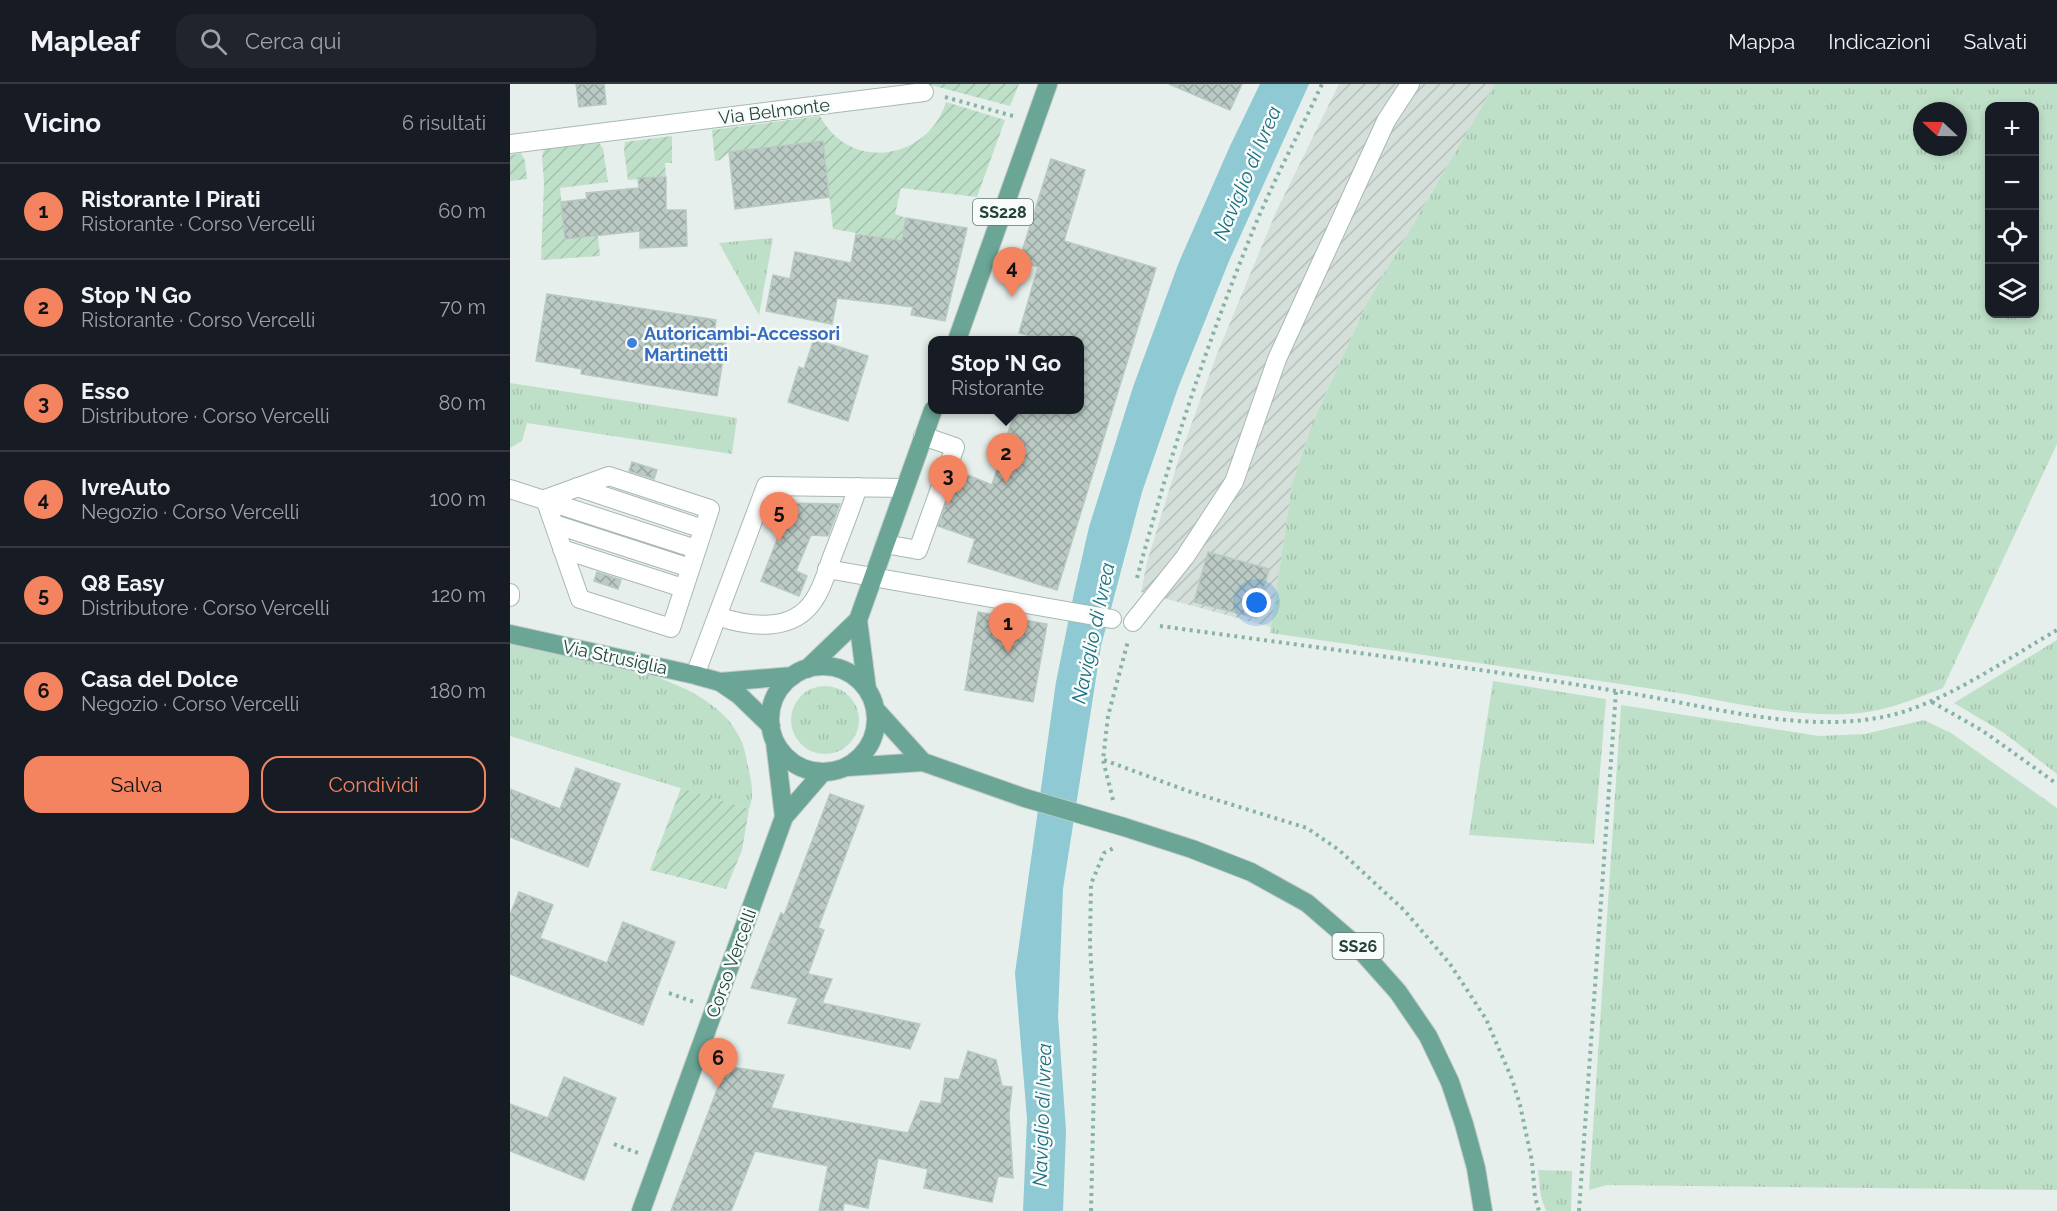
<!DOCTYPE html>
<html lang="it">
<head>
<meta charset="utf-8">
<style>
	:root { --surface:#171b24; --page:#20242c; --text:#f1f3f6; --muted:#9ea1a6; --line:#363941; --accent:#f4845f }
	body { margin:0; font-family:Raleway,sans-serif; background:var(--page); color:var(--text) }
	.controls { position:absolute; right:18px; top:18px; display:grid; overflow:hidden; border-radius:12px; box-shadow:0 3px 9px #0003 }
	.controls button { width:54px; height:54px; display:grid; place-items:center; padding:0; border:0; border-bottom:2px solid var(--line); background:var(--surface); color:var(--text); font:30px sans-serif }
	.compass { position:absolute; left:1403px; top:18px; width:54px; height:54px; border-radius:50%; background:var(--surface); box-shadow:0 3px 9px #0003; rotate:292deg }
	.you { position:absolute; left:747px; top:519px; width:21px; height:21px; margin:-15px; border:4px solid #fff; border-radius:50%; background:#1a73e8; box-shadow:0 0 0 9px #1a73e833 }
	.badge { display:grid; place-items:center; width:39px; height:39px; border-radius:50%; background:var(--accent); color:#111; font-size:20px; font-weight:700 }
	.pin { position:absolute; translate:-50% -50px; filter:drop-shadow(0 2px 3px #0008) }
	.pin::after { content:''; position:absolute; top:32px; width:21px; height:18px; background:inherit; clip-path:polygon(0 0,100% 0,50% 100%) }
	.popup { position:absolute; left:418px; top:252px; width:156px; height:78px; box-sizing:border-box; display:grid; place-content:center; border-radius:12px; background:var(--surface); filter:drop-shadow(0 2px 4px #0005); font-size:20px; white-space:nowrap; color:var(--muted) }
	.popup b { font-size:22px; color:var(--text) }
	.popup::after { content:''; position:absolute; left:50%; top:100%; margin-left:-12px; border:12px solid transparent; border-top-color:var(--surface) }
	.list { margin:0; padding:0; list-style:none }
	h2 { display:flex; justify-content:space-between; align-items:center; height:78px; margin:0; padding:0 24px; font-size:26px }
	h2 small { font-size:20px; font-weight:400; color:var(--muted) }
	.list li { display:grid; grid-template-columns:39px 1fr auto; gap:18px; align-items:center; box-sizing:border-box; height:96px; padding:0 24px; border-top:2px solid var(--line) }
	.list b { display:block; font-size:22px; white-space:nowrap }
	.list p { margin:0; font-size:20px; white-space:nowrap; color:var(--muted) }
	.list em { font-size:20px; font-style:normal; color:var(--muted) }
	.actions { display:flex; gap:12px; padding:18px 24px }
	.actions a { flex:1; padding:14px 0; border:2px solid var(--accent); border-radius:18px; text-align:center; font-size:21px; color:var(--accent) }
	.actions .main { background:var(--accent); color:#111 }
	.icon { flex:none; width:33px; height:33px; fill:none; stroke:currentColor; stroke-width:2; stroke-linecap:round; stroke-linejoin:round }
	.map { position:relative; flex:none; width:1547px; height:1127px; overflow:hidden }
	header { display:flex; align-items:center; gap:36px; box-sizing:border-box; height:84px; padding:0 30px; background:var(--surface); border-bottom:2px solid var(--line) }
	header strong { font-size:28px }
	nav { display:flex; gap:33px; margin-inline-start:auto; font-size:21px }
	.search { width:420px; height:54px; background:var(--page); display:flex; align-items:center; gap:15px; box-sizing:border-box; padding:0 21px; border-radius:18px; color:var(--muted); font-size:22px }
	main { display:flex }
	aside { flex:1; background:var(--surface) }
	.map>svg:first-child { display:block }
</style>
</head>
<body>
<header>
<strong>Mapleaf</strong>
<div class="search"><svg class="icon" aria-label="search" viewBox="0 0 24 24"><circle cx="10" cy="10" r="6"/><path d="M15 15l6 6"/></svg>Cerca qui</div>
<nav><a>Mappa</a><a>Indicazioni</a><a>Salvati</a></nav>
</header>
<main>
<aside>
<h2>Vicino<small>6 risultati</small></h2>
<ul class="list">
<li><span class="badge">1</span><div><b>Ristorante I Pirati</b><p>Ristorante · Corso Vercelli</p></div><em>60 m</em></li>
<li><span class="badge">2</span><div><b>Stop 'N Go</b><p>Ristorante · Corso Vercelli</p></div><em>70 m</em></li>
<li><span class="badge">3</span><div><b>Esso</b><p>Distributore · Corso Vercelli</p></div><em>80 m</em></li>
<li><span class="badge">4</span><div><b>IvreAuto</b><p>Negozio · Corso Vercelli</p></div><em>100 m</em></li>
<li><span class="badge">5</span><div><b>Q8 Easy</b><p>Distributore · Corso Vercelli</p></div><em>120 m</em></li>
<li><span class="badge">6</span><div><b>Casa del Dolce</b><p>Negozio · Corso Vercelli</p></div><em>180 m</em></li>
</ul>
<div class="actions"><a class="main">Salva</a><a>Condividi</a></div>
</aside>
<div class="map">
<svg width="1547" height="1127" viewBox="0 0 1547 1127">
	<defs>
		<pattern id="industrial-furrows" width="10" height="10" patternUnits="userSpaceOnUse" patternTransform="scale(1.5)"><rect width="10" height="10" fill="#d4dfda"/><path d="M-1 1l2-2M0 10L10 0M9 11l2-2" fill="none" stroke="#b6c1bc"/></pattern>
		<pattern id="grass-tufts" width="24" height="20" patternUnits="userSpaceOnUse" patternTransform="scale(1.5)"><rect width="24" height="20" fill="#bfe0c8"/><path d="M3 7l-1-3M5 7V3M7 7l1-3M15 17l-1-3M17 17v-4M19 17l1-3" fill="none" stroke="#a4c1ad"/></pattern>
		<pattern id="garden-furrows" width="10" height="10" patternUnits="userSpaceOnUse" patternTransform="scale(1.5)"><rect width="10" height="10" fill="#bfe0c8"/><path d="M-1 1l2-2M0 10L10 0M9 11l2-2" fill="none" stroke="#a4c1ad"/></pattern>
		<pattern id="building-cross-hatch" width="8" height="8" patternUnits="userSpaceOnUse" patternTransform="scale(1.5)"><rect width="8" height="8" fill="#bbcac4"/><path d="M0 0l8 8M0 8l8-8" fill="none" stroke="#98a6a0"/></pattern>
	</defs>
	<rect width="100%" height="100%" fill="#e6efeb"/>
	<path fill="url(#industrial-furrows)" d="M829,0h156l-129,221 -54,119 -20,60 -21,143 -130,-35 6,-30 32,-104 38,-104 59,-142z"/>
	<path fill="url(#grass-tufts)" fill-rule="evenodd" d="M985,0h562v360l-114,244c-31,12 -62,25 -96,26 -65,3 -130,-16 -194,-25 -127,-19 -255,-38 -383,-56l22,-149 20,-60 54,-119zM1480,22h44v208h-44zM1412,27h36v36h-36z
		M263,154l-14,77 -40,-72z
		M0,299l227,35 -5,36 -205,-31 -5,18 -12,7z
		M1547,556v134l-53,-41 -50,-30z
		M0,558l144,34c34,12 76,32 89,69 2,6 3,12 4,18 4,16 8,30 2,46l-239,-73z
		M983,597l113,18 -12,145 -125,-9z
		M281 636a34 34 0 1 1 68 0a34 34 0 1 1-68 0Z
		M1111,621l198,31 46,-2 59,-14 27,13 106,75v382l-450,-5 -18,5z
		M1028,1086l34,1 -1,40h-25l-5,-14z"/>
	<path fill="url(#garden-furrows)" d="M417,0h92l-9,22z
		M436,18l59,18 -28,77 -76,-9 -6,26 11,4 -4,23 -69,-12 -10,-88 -94,11 -9,8 -5,1 -3,-31 108,-14c29,56 108,45 126,-14z
		M162,52v27h-7l1,14 -38,3 -4,-29 1,-9z
		M89,59l4,5 5,34 -48,6 5,50 33,-2 2,20 -59,4 3,-78 -2,-25 2,-8z
		M11,69l4,8 2,18 -17,2v-26z
		M171,704l68,21 -7,41 -16,39 -76,-19z"/>
	<path fill="#8ec9d4" d="M750,0h49l-80,177 -51,127 -36,104 -41,154 -38,243 -5,127 8,115 -3,80h-40l4,-92 -12,-146 41,-291 18,-89 15,-66 44,-140 46,-125 51,-116z"/>
	<path fill="url(#building-cross-hatch)" stroke="#b8c9c2" stroke-width="1.5" d="M66,0h28l2,20 -27,3z
		M659,0h73l-12,26z
		M313,57l6,56 -94,12 -6,-57z
		M541,75l34,11 -21,71 92,27 -99,322 -89,-28 7,-23 -37,-13 20,-55 34,14 23,-75h65v-70h-34l-27,-7 19,-66 -19,-6z
		M156,93v33h20l1,36 -47,2v-17l-75,8 -4,-37 26,-3 -1,-6 53,-5 -1,-10z
		M396,134l61,10 -22,93 -34,-6 2,-8 -76,-9 -5,26 -66,-13 7,-36 17,4 5,-27 56,11 5,-29 46,7z
		M37,210l169,26 -2,14 13,1 -10,61 -136,-22 1,-5 -46,-8z
		M304,255l54,17 -20,65 -60,-19 11,-35 5,2z
		M122,378l25,8 -3,9 -25,-8z
		M276,419l54,1 -12,32 -17,-1 -15,36 11,5 -8,20 -38,-15 19,-49 -5,-2z
		M698,468l61,17 -13,49 -62,-16z
		M87,488l24,8 -3,9 -24,-8z
		M468,528l69,12 -14,78 -68,-12z
		M66,684l44,16 -32,83 -78,-30v-48l50,20z
		M320,710l34,12 -46,122 6,2 -16,44 24,5 -10,24 98,21 -10,25 -122,-26 10,-25 -47,-10 30,-75 3,2z
		M9,808l34,13 -13,33 67,25 16,-41 52,20 -32,83 -133,-51v-59z
		M458,967l28,9 6,26 10,1 -3,27 4,64 -15,-2 -6,26 -68,-14 4,-19 -50,-11 -10,50 -24,-5 -1,8h-24l9,-45 -73,-15 -24,60h-60l55,-145 58,9 -13,33 137,25 13,-32 20,3 4,-26 14,2z
		M54,993l52,21 -32,82 -74,-29v-47l38,14z"/>
	<g fill="none" stroke-linecap="round" stroke-linejoin="round">
		<defs>
			<path id="minor" d="M0,60l414,-52
				M99,392l101,33 -39,119 -91,-29 -35,-100z
				M67,403l126,42
				M0,405l186,60
				M44,440l136,44
				M375,460l33,6 37,-103 -32,-11
				M52,465l121,39
				M317,485l285,50
				M0,509v4
				M207,532c32,11 76,17 97,-16 9,-13 13,-29 18,-43 9,-23 18,-46 26,-70
				M623,538l52,-65 49,-75 43,-123 109,-238 24,-37
				M185,591l71,-189 139,2"/>
			<path id="major" d="M447,256l91,-256
				M348,536l9,69
				M0,550l185,41 25,7 19,13 32,31
				M260 635a53 53 0 1 1 106 0a53 53 0 1 1-106 0Z
				M297,585l51,-49 75,-210
				M210,598l73,-6
				M365,625l48,53
				M265,658l9,75
				M337,683l76,-5 102,36 99,29 68,22 59,23 56,31 50,43 41,46 30,44 22,46 14,42 12,44 7,43
				M131,1127l143,-394 39,-45"/>
		</defs>
		<use href="#minor" stroke="#a8b8b2" stroke-width="20"/>
		<use href="#major" stroke="#c2cac8" stroke-width="20"/>
		<path stroke="#86b3a5" stroke-width="4" stroke-dasharray="3 4.5" stroke-linecap="butt" d="M435,13l68,19
			M627,494c32,-119 70,-236 117,-350 20,-49 46,-96 68,-144
			M650,542c152,21 305,40 456,65 86,13 181,43 267,26 57,-11 124,-58 174,-87
			M1422,618l51,29 74,53
			M594,676l84,31 119,37 32,22 65,60 46,54 36,55 26,60 8,26 12,56 3,36 4,14
			M603,716l-10,-40 5,-44 20,-75
			M159,909l25,9
			M104,1060l24,9
			M581,1127l4,-169 -5,-99 1,-59 13,-31 10,-5
			M1069,1127l37,-520"/>
		<use href="#minor" stroke="#fff" stroke-width="18"/>
		<use href="#major" stroke="#6aa596" stroke-width="18"/>
	</g>
	<circle fill="#3f7fe0" stroke="#f7fbf9" stroke-width="2" cx="122" cy="259" r="6"/>
	<g text-anchor="middle" dominant-baseline="central" stroke-width="5" stroke-linejoin="round" paint-order="stroke">
		<g fill="#f7fbf9" stroke="#637a73" stroke-width="1.5">
			<rect x="463" y="115" width="60" height="26" rx="4.5"/>
			<rect x="822.5" y="849" width="51" height="26" rx="4.5"/>
		</g>
		<g font-size="16" font-weight="bold" fill="#24423a">
			<text x="493" y="128">SS228</text>
			<text x="848" y="862">SS26</text>
		</g>
		<g font-size="18" fill="#24423a" stroke="#f7fbf9">
			<text transform="translate(264 27) rotate(-7)">Via Belmonte</text>
			<text transform="translate(105 573) rotate(12)">Via Strusiglia</text>
			<text transform="translate(221 879) rotate(-70)">Corso Vercelli</text>
		</g>
		<g font-size="18" font-weight="bold" fill="#366cbe" stroke="#f7fbf9" text-anchor="start">
			<text x="134" y="249">Autoricambi-Accessori<tspan x="134" dy="21">Martinetti</tspan></text>
		</g>
		<g font-size="20" font-style="italic" fill="#1c6f80" stroke="#f7fbf9">
			<text transform="translate(737 89) rotate(-67)">Naviglio di Ivrea</text>
			<text transform="translate(583 549) rotate(-78)">Naviglio di Ivrea</text>
			<text transform="translate(532 1031) rotate(-88)">Naviglio di Ivrea</text>
		</g>
	</g>
</svg>
<div class="controls">
<button>+</button>
<button>−</button>
<button><svg class="icon" aria-label="locate" viewBox="0 0 24 24"><circle cx="12" cy="12" r="6"/><path d="M12 2v4M12 18v4M2 12h4M18 12h4"/></svg></button>
<button><svg class="icon" aria-label="layers" viewBox="0 0 24 24"><path d="M12 4l9 5-9 5-9-5zM3 14l9 5 9-5"/></svg></button>
</div>
<svg class="compass" viewBox="-18 -18 36 36"><path d="M0-13l5 13h-10z" fill="#e53935"/><path d="M0 13l5-13h-10z" fill="#9ea1a6"/></svg>
<div class="you"></div>
<div class="pin badge" style="left:498px;top:569px">1</div>
<div class="pin badge" style="left:496px;top:399px">2</div>
<div class="popup"><b>Stop 'N Go</b>Ristorante</div>
<div class="pin badge" style="left:438px;top:421px">3</div>
<div class="pin badge" style="left:502px;top:213px">4</div>
<div class="pin badge" style="left:269px;top:458px">5</div>
<div class="pin badge" style="left:208px;top:1004px">6</div>
</div>
</main>
</body>
</html>
